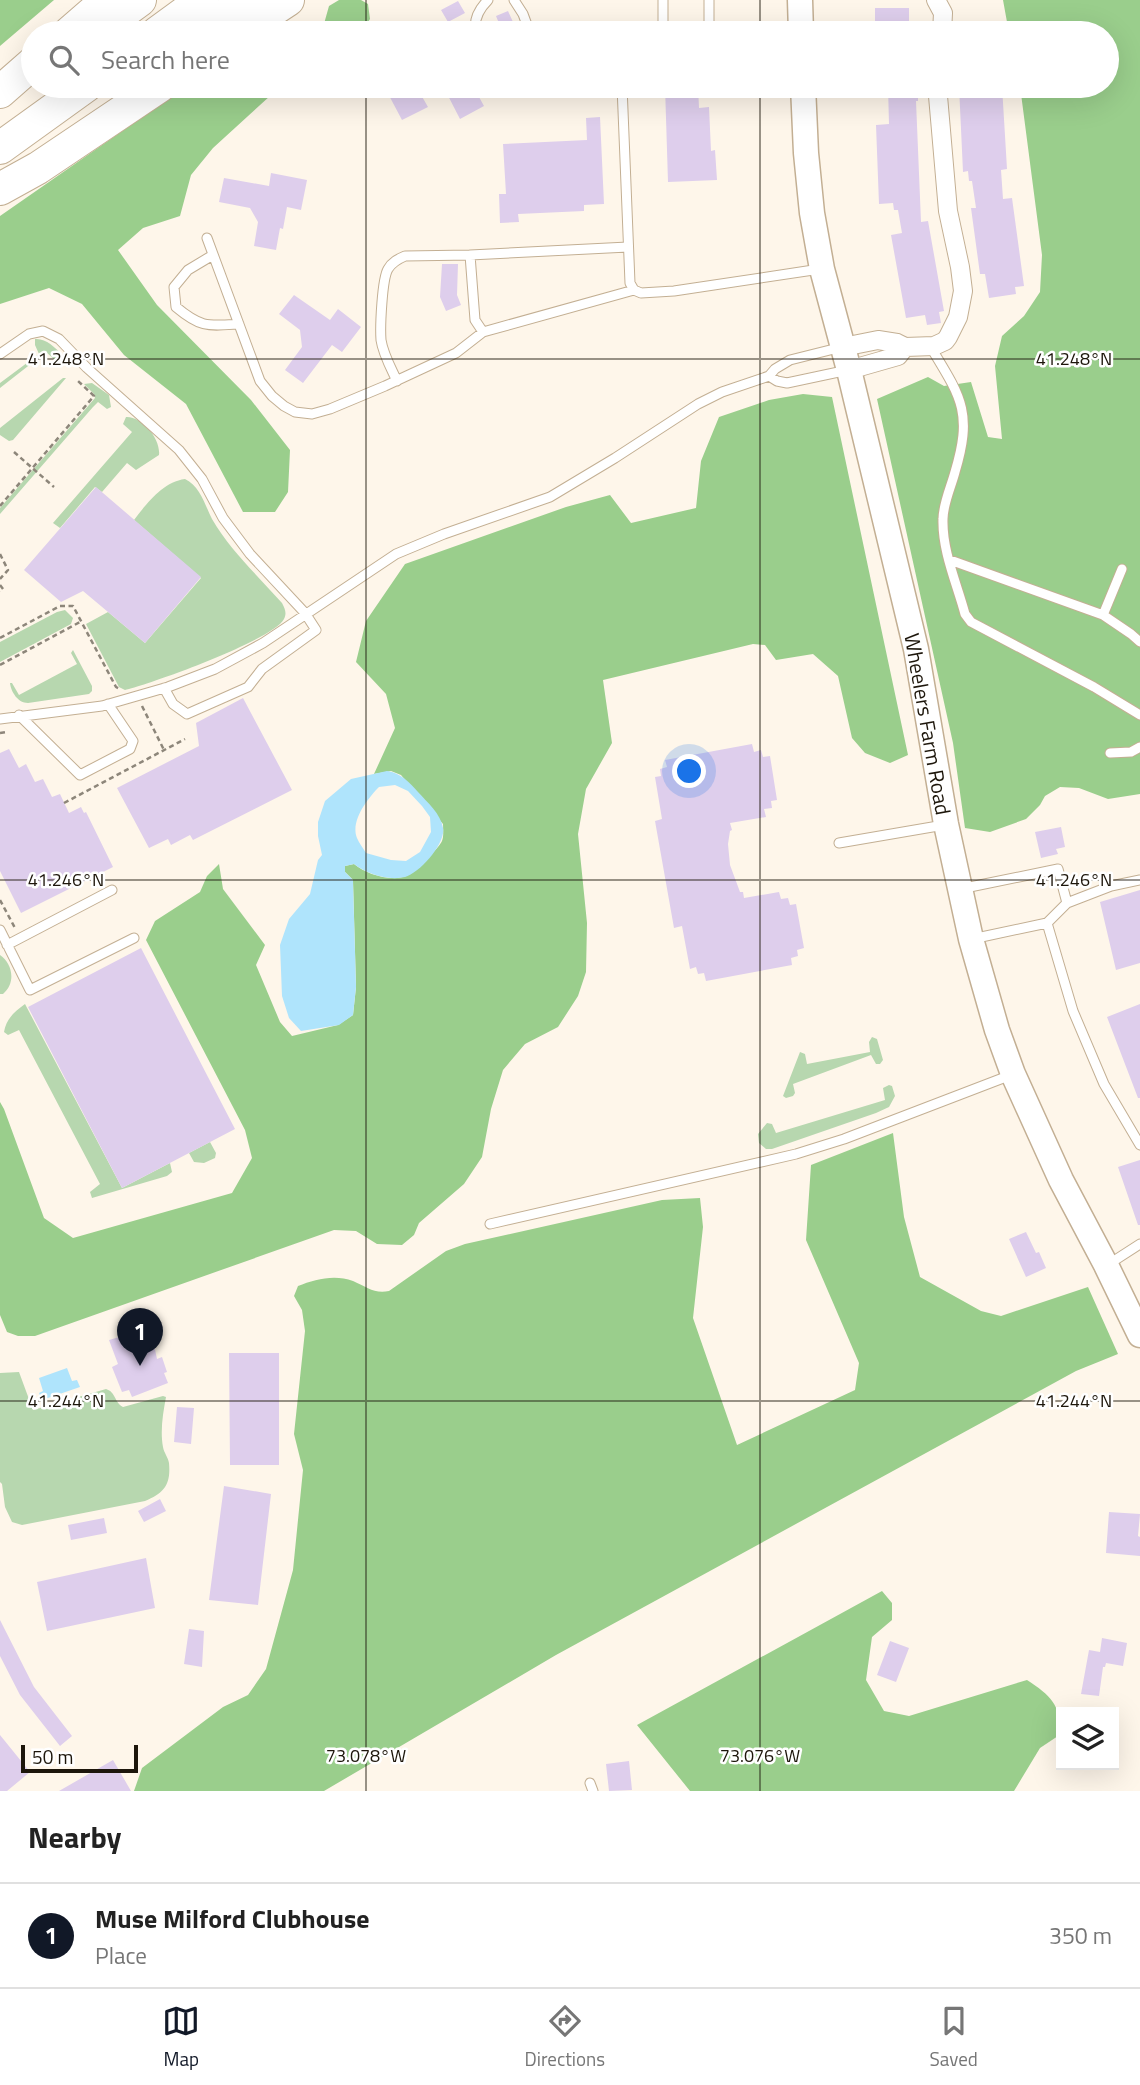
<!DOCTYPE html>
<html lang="en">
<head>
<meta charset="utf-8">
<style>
	:root { --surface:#fff; --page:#f6f6f6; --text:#222; --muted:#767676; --line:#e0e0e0; --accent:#111827 }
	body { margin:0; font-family:"Titillium Web",sans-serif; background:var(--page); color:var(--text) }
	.controls { position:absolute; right:21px; bottom:21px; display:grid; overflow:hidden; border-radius:0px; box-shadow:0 7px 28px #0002 }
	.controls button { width:63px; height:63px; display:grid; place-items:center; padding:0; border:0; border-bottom:2px solid var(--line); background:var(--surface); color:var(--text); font:35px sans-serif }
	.scale { position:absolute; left:21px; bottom:18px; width:117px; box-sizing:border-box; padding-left:7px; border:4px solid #1d160b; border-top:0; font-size:19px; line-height:24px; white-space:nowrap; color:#1d160b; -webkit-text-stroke:5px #fff; paint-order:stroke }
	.you { position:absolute; left:690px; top:772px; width:24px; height:24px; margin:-18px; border:5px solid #fff; border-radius:50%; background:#1a73e8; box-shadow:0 0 0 10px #1a73e833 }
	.badge { display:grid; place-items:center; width:46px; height:46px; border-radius:50%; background:var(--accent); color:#fff; font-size:23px; font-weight:700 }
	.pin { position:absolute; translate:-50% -58px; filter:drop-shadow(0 2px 4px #0008) }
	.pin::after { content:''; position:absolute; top:37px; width:24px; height:21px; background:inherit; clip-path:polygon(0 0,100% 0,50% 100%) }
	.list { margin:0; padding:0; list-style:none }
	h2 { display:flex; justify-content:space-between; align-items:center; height:91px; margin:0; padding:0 28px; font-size:30px }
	h2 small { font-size:23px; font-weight:400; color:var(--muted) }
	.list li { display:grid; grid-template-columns:46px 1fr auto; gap:21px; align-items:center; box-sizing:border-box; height:105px; padding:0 28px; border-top:2px solid var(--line) }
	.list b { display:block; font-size:26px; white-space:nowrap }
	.list p { margin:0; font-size:23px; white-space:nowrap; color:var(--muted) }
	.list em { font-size:23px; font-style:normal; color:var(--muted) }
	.icon { flex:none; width:38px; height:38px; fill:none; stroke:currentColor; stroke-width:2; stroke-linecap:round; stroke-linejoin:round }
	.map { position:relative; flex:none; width:1140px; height:1791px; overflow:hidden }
	.search { position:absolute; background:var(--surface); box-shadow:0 7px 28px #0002; left:21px; right:21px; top:21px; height:77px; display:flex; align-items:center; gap:18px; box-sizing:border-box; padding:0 24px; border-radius:38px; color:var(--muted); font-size:26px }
	.sheet { height:196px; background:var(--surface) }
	nav { display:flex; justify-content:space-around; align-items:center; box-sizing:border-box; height:98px; border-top:2px solid var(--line); background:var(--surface); font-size:19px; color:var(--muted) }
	nav a { display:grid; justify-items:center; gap:4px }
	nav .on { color:var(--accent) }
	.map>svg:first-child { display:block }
</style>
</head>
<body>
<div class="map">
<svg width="1140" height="1791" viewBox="0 0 1140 1791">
	<rect width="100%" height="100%" fill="#fef6ea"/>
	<path fill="#b7d7af" d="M35,339c11,-1 19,8 27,15v4l-6,3 -10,-9 -46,36v-5l39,-29 -4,-9z
		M63,378h3l-53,62 -4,1 -9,-6v-7z
		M92,383l17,12 2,12 -4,2 -9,-7 -5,5 -93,107v-6l95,-110 -1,-4 -10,-10z
		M126,417c16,-1 35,22 33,38l-23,15 -9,-7 -25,29 -7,-5 -35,41 -7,-5 79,-91 -9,-8z
		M185,479c15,7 20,26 27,40 18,31 46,57 70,84 3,6 5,10 2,16 -11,21 -133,65 -159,71l-6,-3 -33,-63 22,-12 37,31 56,-65 -67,-58c13,-17 29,-38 51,-41z
		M65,610l8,8 -2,6 -71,38v-20l57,-30z
		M73,650l19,36v5l-3,3 -61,9c-10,0 -17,-11 -18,-20h2l7,12 58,-31 -6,-11z
		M0,955c13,9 16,28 3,39h-3z
		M25,1004l97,184 48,-25 2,9 -5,4 -75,22 -2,-6 10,-8 -81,-154 -11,5 -4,-3c2,-13 11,-21 21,-28z
		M872,1037l5,2 6,21 -3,4h-4l-5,-9 -78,29 2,9 -2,3 -7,2 -3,-2 17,-44 5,2 2,10 63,-12 -1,-10z
		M889,1085l3,1 3,10 -6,11 -13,6 -104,36h-6l-7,-6 -1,-9 9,-11 5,1 4,9 109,-33 -2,-12z
		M210,1142l6,11 -1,5 -11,5 -10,-1 -5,-9z
		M19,1372l14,38 73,-21c10,3 8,13 17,18l40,-11 3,1c-3,16 -6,34 -3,50 1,6 5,10 6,16 2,22 -5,30 -24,38l-123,24 -10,-3 -7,-15 -3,-23 -2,-2v-109z"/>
	<path fill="#9ace8c" d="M0,0h54l-54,46z
		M339,0h22l7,4 2,15 -9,14h-43l4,-2 7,-25z
		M1003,0h137v794l-32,5 -29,-11 -19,-1 -15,9 -5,9 -14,14 -36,13 -25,-4 -12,-85 -76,-344 51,-22 16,9 27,-4 17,55 14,2 -7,-73 7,-30 22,-20 16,-24 2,-37 -22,-169h87v-53h-98z
		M187,86h101l-18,10 -57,52 -22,27 -11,41 -37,12 -25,22 39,55 94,95 39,50 -2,42 -13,20h-32l-57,-108 -62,-49 -42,-51 -33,-16 -49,16v-88z
		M803,394l29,3 76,358 -18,8 -25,-10 -13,-15 -14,-62 -25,-22 -37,6 -11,-15 -12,-1 -150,36 9,63 -26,46 -8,45 9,89 -1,49 -8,24 -20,31 -33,17 -22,26 -12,39 -9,48 -18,27 -45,39 -5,12 -12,10 -25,-1 -21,-13 -22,-1 -299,106h-17l-11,-4 -7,-17v-213l4,7 40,109 29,20 159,-45 20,-35 -7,-28 -99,-190 9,-19 45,-29 7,-16 12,-12 4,25 42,56 -9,20 24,57 12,14 46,-11 15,-10 3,-28 -3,-107 -8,-8v-6l9,-2c12,10 36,18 52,12 7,-2 33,-28 36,-35 2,-5 1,-12 1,-17l-42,-49 -10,-4 -17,3 21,-46 -9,-34 -30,-32 10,-41 39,-57 161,-57 44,-12 21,28 65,-15 5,-47 18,-44 50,-17z
		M893,1133l11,84 16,60 61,34 20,5 87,-29 30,67 -42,17 -520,284 -232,136h-190l8,-23 81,-61 25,-12 18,-26 27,-99 10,-100 -9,-36 11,-103 -3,-21 -8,-14 4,-10c17,-7 37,-12 55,-5 14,6 21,13 36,10l57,-40 19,-7 197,-44 38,-2 3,29 -10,91 44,127 118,-55 4,-27 -53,-123 5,-75z
		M882,1591l10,12v17l-20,17 -6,43 18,31 25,5 118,-36c23,15 34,25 34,54l-21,14 -26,43h-324l-53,-66z"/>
	<path fill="#afe4fc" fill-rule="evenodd" d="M387,771c14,2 22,11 31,21 9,10 23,22 25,36 3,15 -23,45 -38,49 -17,4 -38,-3 -51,-13l-9,2v6l8,8v3l3,104 -3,28 -14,10 -38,6 -12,-13 -7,-22 -2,-51 9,-26 21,-25 8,-34 4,-5 -4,-19v-14l7,-21 26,-22zM395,785l13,6 14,15 8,11 1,15 -11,20 -14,9 -15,-1 -25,-7c-3,-5 -7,-10 -9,-15 -7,-17 11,-40 22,-51z
		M67,1368l5,13 5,-1 3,7 -38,13 -3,-7 4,-2 -4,-13z"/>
	<path fill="#deceec" d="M458,1l7,12 -17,9 -7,-12z
		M875,8h34v25h-34z
		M508,11l10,22h-15l-7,-17z
		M384,86h32l12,21 -26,13z
		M443,86h30l11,20 -24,13z
		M665,86h33l1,22 10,-1 2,44 4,-1 2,30 -49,2z
		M888,86h30v15h-2l5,121 7,-1 16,90 -5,1 2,11 -14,2 -2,-10 -19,3 -15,-83 11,-2 -4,-23h-4l-1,-7 -14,1 -3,-79 13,-1z
		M959,86h43l5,83 -6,1 2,29 9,-1 12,88 -9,1 1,7 -27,4 -4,-24h-5l-9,-66h5l-4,-27h-3l-1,-10 -5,1z
		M600,117l4,87 -20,1v6l-66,3 1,8 -19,1 -1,-29h7l-3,-50 84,-4 -1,-22z
		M271,173l36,7 -6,30 -14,-3 -4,22 -3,-1 -4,22 -22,-4 4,-24 -8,-14 -31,-6 5,-24 45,8z
		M442,264h16l-1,31 4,10 -15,6 -6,-14z
		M294,295l36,25 8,-11 23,18 -19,25 -10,-7 -29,38 -18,-13 17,-23 -2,-17 -21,-16z
		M96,487l105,90 -56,66 -62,-52 -22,11 -37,-32z
		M243,698l49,92 -99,50 -3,-5 -19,10 -3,-6 -19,9 -32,-60 82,-42 -3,-23z
		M752,744l2,8 7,-2 2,7 7,-1 7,44 -6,1 1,7 -8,1 2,8 -36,6 2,7 -2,1 -2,13 2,21 10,27h3l1,6 35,-6 2,7 7,-1 2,7 6,-1 8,44 -7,2 1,6 -7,2 1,7 -86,16 -2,-8 -6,1 -2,-7 -6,2 -8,-43 -8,2 -19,-107 7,-2 -7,-42 6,-1 -1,-7 7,-2 -2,-7z
		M9,749l10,19 7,-4 9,18 8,-3 9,18 8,-3 9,19 12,-6 3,6 2,-1 27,55 -92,46 -21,-42v-118z
		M1061,827l4,20 -9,2 2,5 -17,4 -6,-26z
		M1140,890v73l-24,7 -16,-68z
		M141,948l94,181 -113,59 -94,-181z
		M1140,1004v94h-2l-31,-81z
		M1140,1160v65h-2l-20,-58z
		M1026,1232l10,21 3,-1 7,16 -20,9 -17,-38z
		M133,1333l3,7 3,-1 2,3 12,-2 4,19 5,-2 5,15 -3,1 4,10 -36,14 -3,-7 -7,2 -10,-25 6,-3 -9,-24z
		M229,1353h50v112h-49z
		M177,1407l17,1 -3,36 -17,-2z
		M224,1486l47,8 -13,111 -49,-5z
		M160,1499l6,12 -22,11 -6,-11z
		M1109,1512l31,2 -2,22 2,1v19l-34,-3z
		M104,1518l3,15 -36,7 -3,-15z
		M146,1558l9,50 -108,23 -10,-49z
		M0,1620l34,67 38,49 -12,10 -40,-51 -20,-39z
		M189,1629l15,2 -2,36 -18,-3z
		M1102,1638l25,5 -4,23 -17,-3 -1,4h-2l-4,29 -18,-2 8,-44 11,2z
		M890,1641l19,7 -13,34 -19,-7z
		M0,1735l30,37 -23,19h-7z
		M113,1760l18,31h-72z
		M629,1761l3,29 -23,1 -3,-27z"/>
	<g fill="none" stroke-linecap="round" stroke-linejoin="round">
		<defs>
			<path id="lane" d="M514,0l9,14 7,19
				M709,0v26l41,7
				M476,33c-3,-13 3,-24 12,-33
				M663,33v-33
				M675,33l34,-7
				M622,86l8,197 4,7 7,3 33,-2 146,-22
				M207,238l53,143 12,15 12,10 11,6 17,2 18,-5 55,-23 71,-33 27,-21
				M628,247l-158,8 5,65 8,12 151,-42
				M213,255l-25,15 -14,17 2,20c25,21 32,19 63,17
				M930,346c31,51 43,66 25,126 -4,15 -12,32 -12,47 -1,32 14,65 22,95l6,8 123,65 46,28
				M0,354l29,-20 14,-3 16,8 28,29 92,82 23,29 21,39 27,36 55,59 11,17 -54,39 -14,18 -61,27 -14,-10 -9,-16
				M769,376l8,5 10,2 61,-13
				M397,381c-6,-13 -14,-27 -16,-41 -1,-13 1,-61 7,-71 4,-7 10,-10 17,-13l65,-1
				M950,560l153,55 28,19 9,8
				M1103,615l19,-46
				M19,715l61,60 50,-26 3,-8 -25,-37
				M0,719l102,-13 66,-19 47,-18 48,-26 133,-89 48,-20 106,-37 65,-39 83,-54 24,-12 47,-16 6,-7 15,-9 52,-13
				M1110,753l21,-1 9,-5
				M839,843l105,-18
				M960,889l98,-20 9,34
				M1047,923l20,-20 44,-17 29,-6
				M0,930l30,60 104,-52
				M972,939l75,-16 26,88 31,73 36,61
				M7,945l105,-55
				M490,1224l306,-70 48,-15 167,-64
				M1109,1264l31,-20
				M590,1783l3,8"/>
			<path id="street" d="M936,0l7,13 -1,20
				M843,347l35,-7 19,3 8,4 29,-1 11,-5 3,-4 10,-20 5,-26 -3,-24 -12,-56 -10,-115 1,-10
				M849,370l49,-14 7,-9"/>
			<path id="secondary" d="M800,0l1,33
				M803,86l3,67 6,60 10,56 27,101 67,279 30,175 25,115 26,91 16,44 48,106 45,85 34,70"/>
			<path id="highway" d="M69,33l37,-32
				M95,33l45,-33
				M157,33l45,-33
				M201,33l44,-33
				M238,33l50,-33
				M0,92l33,-29
				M0,148l86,-62
				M0,189l38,-21 122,-82"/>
		</defs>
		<use href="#lane" stroke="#c3af93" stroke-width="11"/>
		<use href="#street" stroke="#c3af93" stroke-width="20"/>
		<use href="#secondary" stroke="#c3af93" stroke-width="27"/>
		<use href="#highway" stroke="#c3af93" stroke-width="34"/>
		<path stroke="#8d867a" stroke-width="2.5" stroke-dasharray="5 3.5" stroke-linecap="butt" d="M14,452l40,35
			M0,506l94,-110 -17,-16
			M0,554l8,16 -8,9
			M0,585l3,4 -3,2
			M0,638l60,-32h13l43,81 4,2
			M0,665l80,-43
			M142,706l22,44
			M0,733l7,-1
			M64,803l121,-64
			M0,900l15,28"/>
		<use href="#lane" stroke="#fff" stroke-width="9"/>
		<use href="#street" stroke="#fff" stroke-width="18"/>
		<use href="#secondary" stroke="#fff" stroke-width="24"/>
		<use href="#highway" stroke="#fff" stroke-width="32"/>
	</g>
	<path fill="none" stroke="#1d160b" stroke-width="2" stroke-opacity="0.45" d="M366,0v33M760,0v33M366,86v1705M760,86v1705M0,359h1140M0,880h1140M0,1401h1140"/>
	<g text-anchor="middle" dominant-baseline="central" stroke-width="5" stroke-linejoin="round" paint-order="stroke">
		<g font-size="21" fill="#1d160b" stroke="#fff">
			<text transform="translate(928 724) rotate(80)">Wheelers Farm Road</text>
		</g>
	</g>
	<g font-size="18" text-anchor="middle" fill="#1d160b" stroke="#fff" stroke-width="5" stroke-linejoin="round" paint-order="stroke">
		<text x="66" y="365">41.248°N</text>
		<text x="1074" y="365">41.248°N</text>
		<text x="66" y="886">41.246°N</text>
		<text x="1074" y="886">41.246°N</text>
		<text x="66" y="1407">41.244°N</text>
		<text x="1074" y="1407">41.244°N</text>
		<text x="366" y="1762">73.078°W</text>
		<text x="760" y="1762">73.076°W</text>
	</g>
</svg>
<div class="controls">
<button><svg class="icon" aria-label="layers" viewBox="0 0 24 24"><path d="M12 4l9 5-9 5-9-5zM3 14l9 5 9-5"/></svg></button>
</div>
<div class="scale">50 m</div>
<div class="you"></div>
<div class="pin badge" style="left:140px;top:1366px">1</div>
<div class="search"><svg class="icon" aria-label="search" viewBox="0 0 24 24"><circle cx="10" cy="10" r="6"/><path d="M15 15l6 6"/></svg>Search here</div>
</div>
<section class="sheet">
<h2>Nearby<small></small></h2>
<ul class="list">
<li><span class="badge">1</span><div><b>Muse Milford Clubhouse</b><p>Place</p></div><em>350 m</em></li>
</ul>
</section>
<nav>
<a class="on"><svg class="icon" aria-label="map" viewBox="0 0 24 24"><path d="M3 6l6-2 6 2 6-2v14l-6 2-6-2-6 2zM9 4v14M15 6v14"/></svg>Map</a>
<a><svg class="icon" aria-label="directions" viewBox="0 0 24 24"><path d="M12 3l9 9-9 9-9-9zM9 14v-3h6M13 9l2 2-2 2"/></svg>Directions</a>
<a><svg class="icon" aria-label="saved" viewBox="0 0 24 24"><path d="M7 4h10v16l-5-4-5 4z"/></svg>Saved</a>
</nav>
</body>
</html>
